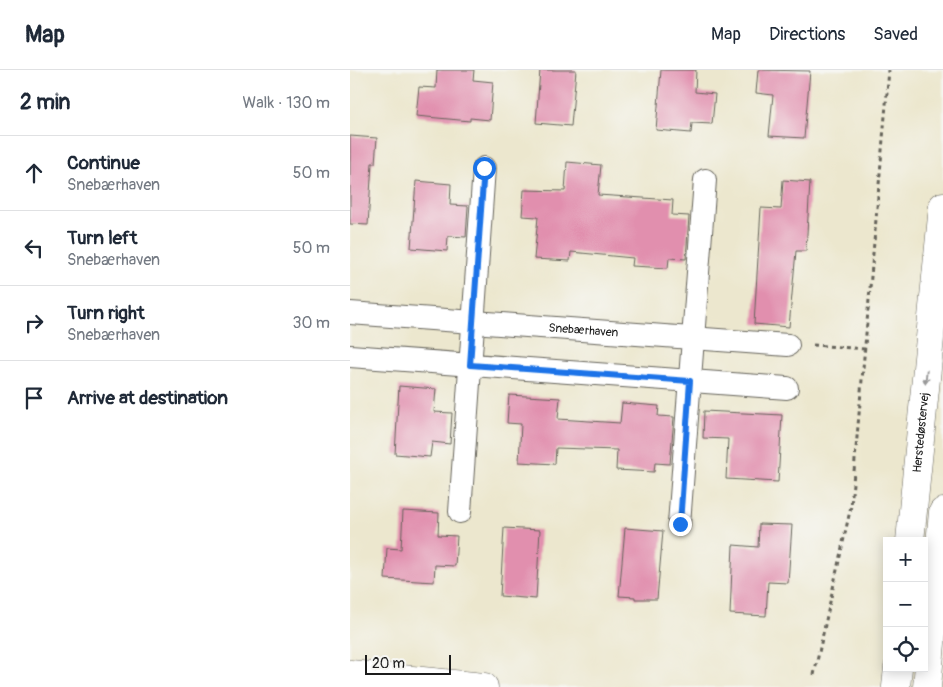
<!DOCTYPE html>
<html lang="en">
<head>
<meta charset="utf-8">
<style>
	:root { --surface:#fff; --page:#f6f6f7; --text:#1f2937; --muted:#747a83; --line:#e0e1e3 }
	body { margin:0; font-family:Pangolin,sans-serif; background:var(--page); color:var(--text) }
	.controls { position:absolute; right:15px; bottom:15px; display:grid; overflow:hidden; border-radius:0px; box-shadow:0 2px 12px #0003 }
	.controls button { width:45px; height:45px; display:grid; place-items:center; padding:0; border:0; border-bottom:1px solid var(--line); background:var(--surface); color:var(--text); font:25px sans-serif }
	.scale { position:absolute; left:15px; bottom:12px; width:86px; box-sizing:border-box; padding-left:5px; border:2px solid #1c1c1c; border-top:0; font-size:14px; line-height:18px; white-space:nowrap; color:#1c1c1c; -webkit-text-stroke:4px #f6f6f2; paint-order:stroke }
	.stop { position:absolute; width:15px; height:15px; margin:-11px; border:4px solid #1a73e8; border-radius:50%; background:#fff }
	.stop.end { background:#1a73e8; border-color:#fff; box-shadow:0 1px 5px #0008 }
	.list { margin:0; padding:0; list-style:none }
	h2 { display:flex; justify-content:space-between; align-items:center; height:65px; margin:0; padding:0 20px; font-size:21px }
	h2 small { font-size:16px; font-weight:400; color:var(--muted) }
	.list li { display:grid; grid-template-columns:32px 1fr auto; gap:15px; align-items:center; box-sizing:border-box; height:75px; padding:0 20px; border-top:1px solid var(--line) }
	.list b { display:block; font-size:19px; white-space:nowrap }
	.list p { margin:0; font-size:16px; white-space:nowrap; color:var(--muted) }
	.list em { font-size:16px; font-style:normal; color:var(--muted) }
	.icon { flex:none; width:28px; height:28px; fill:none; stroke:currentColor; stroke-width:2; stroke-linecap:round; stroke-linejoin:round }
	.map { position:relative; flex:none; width:593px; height:617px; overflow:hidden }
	header { display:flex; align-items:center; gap:30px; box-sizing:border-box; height:70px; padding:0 25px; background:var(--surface); border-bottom:1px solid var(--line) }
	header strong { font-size:24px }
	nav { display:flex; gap:28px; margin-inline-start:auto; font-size:18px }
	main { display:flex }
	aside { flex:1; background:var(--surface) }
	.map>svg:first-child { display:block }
</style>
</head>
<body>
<header>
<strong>Map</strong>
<nav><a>Map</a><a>Directions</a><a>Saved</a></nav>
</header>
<main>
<aside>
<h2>2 min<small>Walk · 130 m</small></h2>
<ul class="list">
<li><svg class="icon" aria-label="ahead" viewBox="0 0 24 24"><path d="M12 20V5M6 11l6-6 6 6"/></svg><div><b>Continue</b><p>Snebærhaven</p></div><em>50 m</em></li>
<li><svg class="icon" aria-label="left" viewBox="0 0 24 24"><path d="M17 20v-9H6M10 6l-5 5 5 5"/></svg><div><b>Turn left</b><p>Snebærhaven</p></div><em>50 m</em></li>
<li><svg class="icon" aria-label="right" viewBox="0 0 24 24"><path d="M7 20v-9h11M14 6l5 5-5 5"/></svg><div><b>Turn right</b><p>Snebærhaven</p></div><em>30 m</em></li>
<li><svg class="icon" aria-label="arrive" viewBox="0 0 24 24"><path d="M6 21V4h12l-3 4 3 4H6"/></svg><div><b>Arrive at destination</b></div></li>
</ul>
</aside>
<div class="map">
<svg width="593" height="617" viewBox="0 0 593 617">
	<rect width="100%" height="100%" fill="#f6f6f2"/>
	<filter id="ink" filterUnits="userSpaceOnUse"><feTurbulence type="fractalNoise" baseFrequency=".02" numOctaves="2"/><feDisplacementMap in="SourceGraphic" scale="10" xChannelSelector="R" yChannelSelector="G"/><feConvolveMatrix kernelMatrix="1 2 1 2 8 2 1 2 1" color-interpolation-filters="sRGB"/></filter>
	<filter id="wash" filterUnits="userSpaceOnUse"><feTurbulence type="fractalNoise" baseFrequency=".0096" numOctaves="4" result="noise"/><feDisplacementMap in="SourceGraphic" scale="20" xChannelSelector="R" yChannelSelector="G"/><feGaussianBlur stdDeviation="1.12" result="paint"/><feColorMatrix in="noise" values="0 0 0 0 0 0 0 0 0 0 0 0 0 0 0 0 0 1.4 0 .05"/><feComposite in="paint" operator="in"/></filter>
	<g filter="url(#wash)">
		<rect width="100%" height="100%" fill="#ece7ce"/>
		<g id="blocks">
			<path fill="#e18fae" d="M87,0h37l-1,10 20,2 -3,38 -20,-2v3l-54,-5 3,-29 17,1z
				M190,0h36l-5,56 -35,-3z
				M311,0h35l-1,22 20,2 -3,30 -20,-1 -1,10 -35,-3z
				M408,0l52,1 -6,67 -35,-2 4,-41 -17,-2z
				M0,66l27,2 -2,25h-3l-4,62 -18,-1z
				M217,92l34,3 -3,30 75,5 -1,15 17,1 -3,43 -17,-1 -1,10 -36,-2 1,-8 -62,-6 -1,9 -36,-2 4,-42 -16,-1 2,-26 41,1z
				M433,110l27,2 -4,69h-10l-7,76 -35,-3 7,-116 20,1z
				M66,111l35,3 -1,21 18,1 -2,31 -18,-1 -1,15 -36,-3z
				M49,316l37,3 -2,23 18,1 -2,31 -18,-2 -2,15 -35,-3z
				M159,325l51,3 -2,21 62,4 2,-20 37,3 -1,10 16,1 -4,47 -15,-1 -1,9 -38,-2 1,-20 -61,-2 -1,16 -36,-2 2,-38 -14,-1z
				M354,341l78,4 -4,67 -52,-3 2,-40 -25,-1z
				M53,441l36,2 -1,22 19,1 -2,30 -20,-1 -1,17 -49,-3 2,-31 14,1z
				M409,454l33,1 -4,58 -20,-1 -2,34 -36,-2 3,-69 25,2z
				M154,458l36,2 -4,69 -36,-3z
				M275,458l38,3 -6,68h-22v-2l-16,-1z"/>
		</g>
	</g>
	<g filter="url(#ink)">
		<use href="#blocks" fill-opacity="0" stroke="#65635a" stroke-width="1"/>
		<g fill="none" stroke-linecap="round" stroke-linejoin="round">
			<defs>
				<g id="street">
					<path id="s1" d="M0,243l438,32"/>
					<path d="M0,286l437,32"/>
					<path d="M110,442l24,-344"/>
					<path d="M329,454l26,-344"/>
				</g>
				<g id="secondary">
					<path id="s2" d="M560,471l33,-335"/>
					<path d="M0,604l134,13"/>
					<path d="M546,617l2,-19"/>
					<path d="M577,617l16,-175"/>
				</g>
			</defs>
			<use href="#street" stroke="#65635a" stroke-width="24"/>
			<use href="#secondary" stroke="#65635a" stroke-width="29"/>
			<path stroke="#65635a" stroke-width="3" stroke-dasharray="4 4" stroke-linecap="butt" d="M463,275l52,4
				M464,605l37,-169 38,-436"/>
			<use href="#street" stroke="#fff" stroke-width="22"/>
			<use href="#secondary" stroke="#fff" stroke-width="28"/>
		</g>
		<defs><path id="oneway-solid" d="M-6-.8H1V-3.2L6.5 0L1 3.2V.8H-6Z" transform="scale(1.25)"/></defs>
		<use fill="#999" href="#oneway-solid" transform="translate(576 307) rotate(96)"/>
	</g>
	<g fill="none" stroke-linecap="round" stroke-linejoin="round" filter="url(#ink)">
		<path stroke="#1a73e8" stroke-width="6" d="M134,98l-14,197 220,16 -10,143"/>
	</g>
	<g text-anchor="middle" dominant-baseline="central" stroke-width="5" stroke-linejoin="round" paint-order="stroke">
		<g font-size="12" fill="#1c1c1c" stroke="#f6f6f2">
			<text stroke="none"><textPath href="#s1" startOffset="234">Snebærhaven</textPath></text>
			<text stroke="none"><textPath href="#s2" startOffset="109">Herstedøstervej</textPath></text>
		</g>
	</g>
</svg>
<div class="controls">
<button>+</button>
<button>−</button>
<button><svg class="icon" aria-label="locate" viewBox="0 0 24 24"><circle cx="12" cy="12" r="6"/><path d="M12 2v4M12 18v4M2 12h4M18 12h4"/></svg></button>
</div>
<div class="scale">20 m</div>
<div class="stop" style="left:134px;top:98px"></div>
<div class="stop end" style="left:330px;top:454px"></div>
</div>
</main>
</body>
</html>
